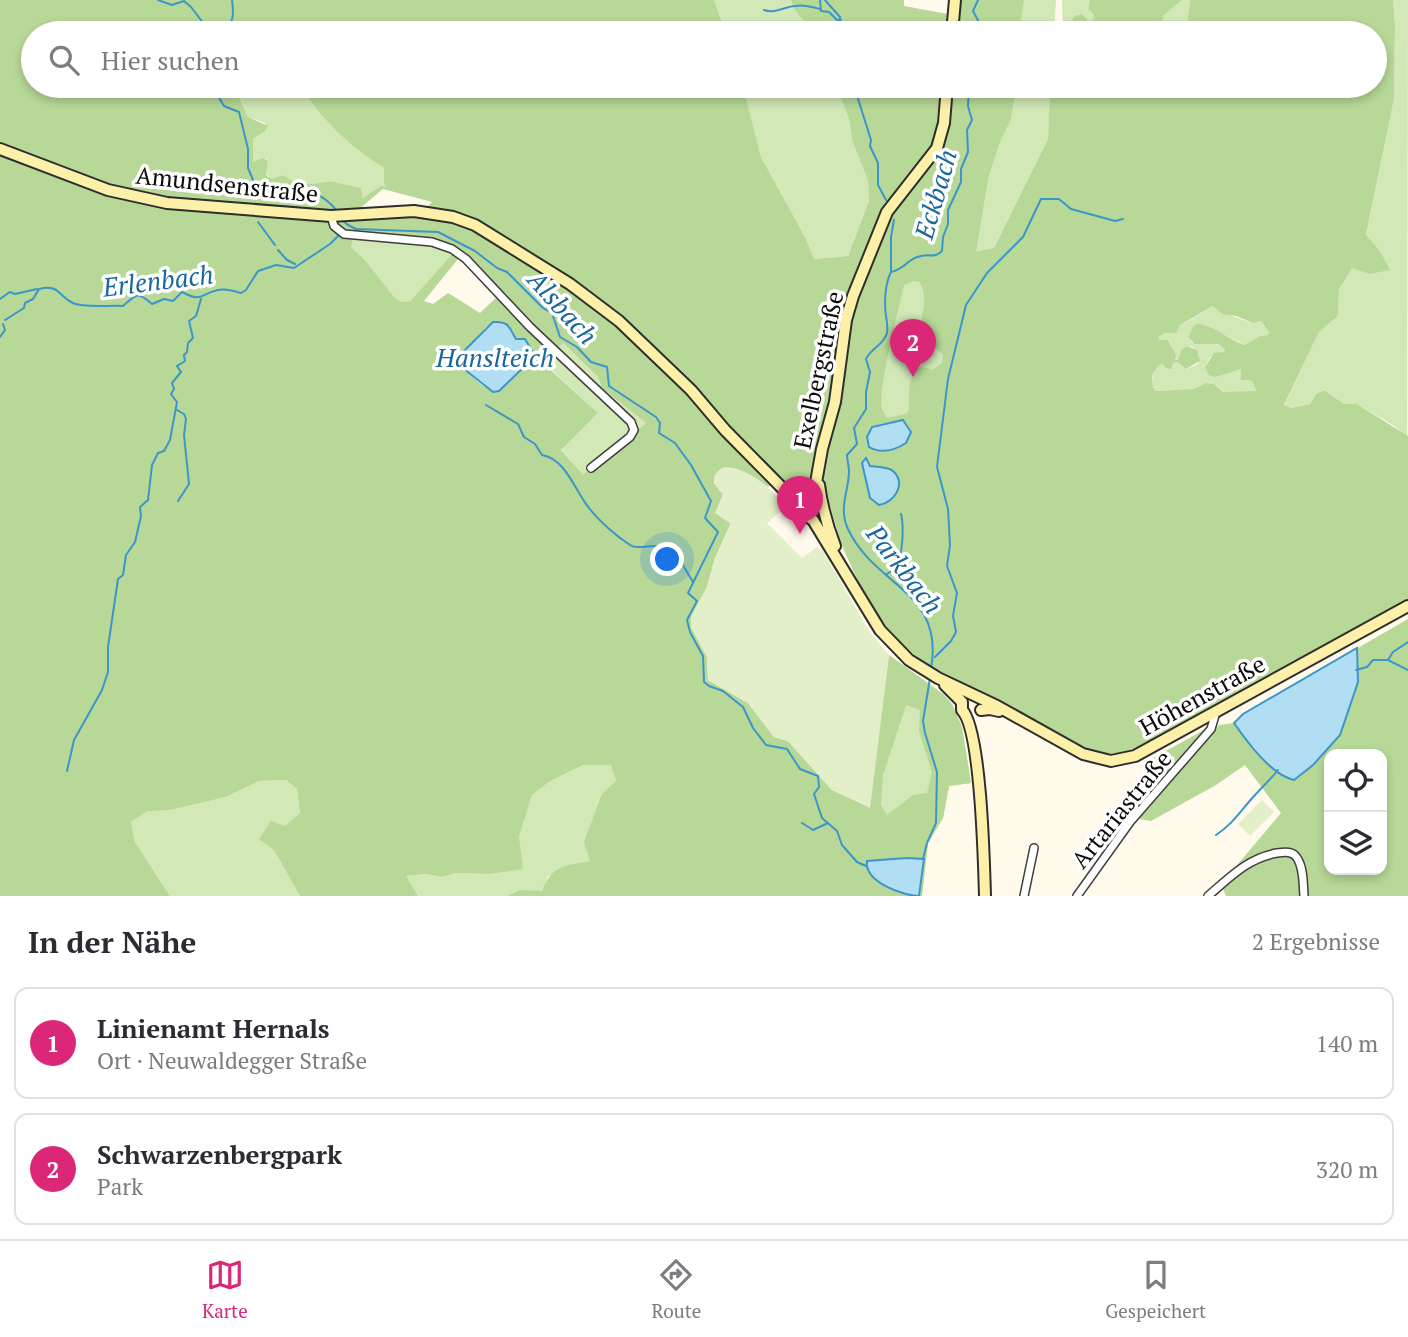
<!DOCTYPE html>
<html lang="de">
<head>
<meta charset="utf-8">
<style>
	:root { --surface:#fff; --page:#f2f2f3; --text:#2b2b33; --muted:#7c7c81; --line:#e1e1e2; --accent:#db2777 }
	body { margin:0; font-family:"PT Serif",serif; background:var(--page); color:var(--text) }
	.controls { position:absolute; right:21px; bottom:21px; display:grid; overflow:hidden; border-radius:14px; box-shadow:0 4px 10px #0003 }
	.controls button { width:63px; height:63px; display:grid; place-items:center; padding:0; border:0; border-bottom:2px solid var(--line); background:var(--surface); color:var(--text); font:35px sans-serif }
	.you { position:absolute; left:668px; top:560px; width:24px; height:24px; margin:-18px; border:5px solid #fff; border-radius:50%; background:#1a73e8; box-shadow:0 0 0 10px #1a73e833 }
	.badge { display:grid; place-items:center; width:46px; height:46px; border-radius:50%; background:var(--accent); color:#fff; font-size:23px; font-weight:700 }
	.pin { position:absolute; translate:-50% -58px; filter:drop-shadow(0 2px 4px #0008) }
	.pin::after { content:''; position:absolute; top:37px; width:24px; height:21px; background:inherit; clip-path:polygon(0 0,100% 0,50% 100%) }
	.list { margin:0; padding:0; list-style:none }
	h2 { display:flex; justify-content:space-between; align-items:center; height:91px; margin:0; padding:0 28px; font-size:30px }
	h2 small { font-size:23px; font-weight:400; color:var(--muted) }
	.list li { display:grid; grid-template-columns:46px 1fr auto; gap:21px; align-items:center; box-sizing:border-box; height:112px; margin:0 14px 14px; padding:0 14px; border:2px solid var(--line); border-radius:14px }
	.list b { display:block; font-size:26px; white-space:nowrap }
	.list p { margin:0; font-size:23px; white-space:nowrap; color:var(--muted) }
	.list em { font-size:23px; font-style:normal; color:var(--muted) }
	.icon { flex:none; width:38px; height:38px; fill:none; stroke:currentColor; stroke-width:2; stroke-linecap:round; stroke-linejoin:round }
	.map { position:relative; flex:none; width:1408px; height:896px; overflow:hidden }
	.search { position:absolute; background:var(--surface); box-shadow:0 4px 10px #0003; left:21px; right:21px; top:21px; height:77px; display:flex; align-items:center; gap:18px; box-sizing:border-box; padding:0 24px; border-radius:38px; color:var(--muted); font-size:26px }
	.sheet { height:343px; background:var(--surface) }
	nav { display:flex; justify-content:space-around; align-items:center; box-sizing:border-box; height:98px; border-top:2px solid var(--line); background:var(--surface); font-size:19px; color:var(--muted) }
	nav a { display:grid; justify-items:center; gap:4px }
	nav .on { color:var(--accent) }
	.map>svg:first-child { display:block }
</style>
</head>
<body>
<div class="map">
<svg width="1408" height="896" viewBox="0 0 1408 896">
	<rect width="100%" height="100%" fill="#fffaec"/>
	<path fill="#d2e8b7" d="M714,0h77c3,14 15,20 21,33h-86z
		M989,0h67l-2,33h-70z
		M1062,0h28l-2,9 6,6 -1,5 -4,3 -7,-9 -10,12 1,7h-10z
		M1182,0h8l-4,33h-27l5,-18z
		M1393,0h15l-1,437 -14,-12 -36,-21h-13l-20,-14 -8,4 -6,10 -19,4 -7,-2 35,-74 19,-16 1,-27 13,-22 17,7 10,-24 -13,-14 28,-137 1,-75z
		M234,86h71l-2,4c23,34 46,56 81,78v15l3,4 -24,11 -2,-10 -30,-7 -20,3 -14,-1 -14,-8 -11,4 -6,-5 2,-13 -2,-2 -13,3v-23l11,-7 1,-9 -17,-6z
		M743,86h93l13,33 3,21 16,41 1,20 -21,55 -35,3 -8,-22 -44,-80z
		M976,86h74l-2,53 -54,109 -71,413c-41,-28 -68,-82 -86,-127l6,-12 54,-244z
		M352,239c32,1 72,-2 100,15l-40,47 -10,1 -7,-4 -30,-38 -14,-13z
		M1213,306c13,8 26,13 40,17l8,-2 8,11 -1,3 -8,1 -15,9 -41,-20 -13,16 3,3c10,-2 26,-3 32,7l-16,6 -5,10 28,4 8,-2 4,12h7l4,11h-33l-9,-8 -8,-1 -13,6 -38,2 -4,-7 4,-16 8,-6 10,5v-4l5,-1 9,7 11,-5 1,-9 -6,-8 -6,-1 -9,14h-4l2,-5 -8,-15 -11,-1 1,-3c20,-9 36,-18 55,-30z
		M563,343l35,34 5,11 43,35 -63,53 -22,-27 37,-36 -54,-50z
		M889,655l54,39 9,10 10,23 9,56 -22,3 -6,32 -15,25 -6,53h-66z
		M583,765h29l4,15 -14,14 -12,67 -42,15 -5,16 -24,-2 -12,6h-89l-13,-20 21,-2 16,3 13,-4 34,1 30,-37 13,-42 17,-13z
		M286,780l11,9 3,24 -15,13 -11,24 26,46h-130l-35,-54 -4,-20 16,-12h23l56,-13 33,-16z"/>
	<path fill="#b7d897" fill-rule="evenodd" d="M0,0h714l12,33h-467l-8,-7 -11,7h-207v53h201l14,31 20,9 -4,6 -11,7v23l10,-4 5,3 -2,14 6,4 11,-4 14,8 14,1 20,-3 30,7 2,10 18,-12 5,1 -2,-4v-15c-35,-22 -58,-44 -81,-78l2,-4h438l18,71 44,80 9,22 34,-3 21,-55 -1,-20 -16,-41 -3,-21 -13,-33h180l-5,33 -12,25 -11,35 -12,73 18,-4 54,-109 2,-53h100l4,7h5l6,-7h210v-53h-189l4,-33h203l2,24 -1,75 -28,136 13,15 11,20 -21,4 -17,-6 -13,21 -1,27 -19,16 -35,73 7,3 19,-4 6,-10 8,-4 20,14h13l51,32v163l-267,147c-21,9 -39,11 -59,1 -37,-20 -73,-39 -109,-59 -21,-11 -43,-21 -61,-35 -40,-30 -78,-115 -85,-164h-15l-13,7 -6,-3 -16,-15 -9,9 -10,-7 -43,-5 -1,8 9,11 8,29 -16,35 -8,29 -16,30v10l16,30 1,23 40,23 26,34 14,4 44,49 38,17 19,-152 54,39 9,10 10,23 9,56 -22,3 -6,32 -15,25 -6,53h-415l12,-6 23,1c10,-26 22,-25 48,-30l-6,-19 18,-48 14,-14 -5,-15h-28l-34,17 -17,13 -13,42 4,32 -34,5 -34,-1 -13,4 -16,-3 -20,2 12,20h-118l-26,-46 -15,-11 12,-18 14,5 15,-13 -3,-24 -11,-9 -27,1 -33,16 -56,13 -23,1 -16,11 4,20 35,54h-170zM383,189l49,13 -6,6 -68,2zM353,239c29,2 75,-2 99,15l-41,47 -9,1 -7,-4 -30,-38 -14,-13zM462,254l40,38 -22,21 -32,-20 -15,11 -9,-3zM913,281l6,1c12,15 0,43 -3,61l6,6c9,-1 15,-2 21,6l-1,8 -10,7c-25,-13 -23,25 -23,40l-3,4 -19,4c-1,-2 -4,-6 -5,-9 -5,-18 17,-101 22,-124zM1213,306l9,8 14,2 17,7 8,-2 8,11 -1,3 -8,1 -15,9c-16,-5 -31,-20 -48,-21l-5,4 -3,9 5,7h24l7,5 -1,3 -10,1 -9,14 4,8 6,2 26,-8v11l11,1 4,10 -33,1 -9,-8 -8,-1 -13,6 -38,2c-6,-11 -3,-20 7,-28l4,5 6,1 1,-6 5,-1 8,7 14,-8 -3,-11 -10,-4 -5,3 -4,11h-3l1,-5 -8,-15 -10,-1 1,-3 6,-3h11l4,-8zM493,322h8l15,18 9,26 -26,24 -16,-4 -21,-18 1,-14 23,-27zM563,343l35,34 4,11 44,35 -63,52 -22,-25 37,-37 -54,-49zM901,420l4,1 6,9 -12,17 -13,3 -17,-3 -2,-3 12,-20zM867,459l3,7c7,1 17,1 22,6 16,12 2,31 -13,33l-9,-7 -8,-35zM906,705l14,5 -1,21 13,41 -5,21 -14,2 -26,20 -6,-10 2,-30z
		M791,0h113v6l44,8 1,-14h75l-5,33h-207c-6,-13 -18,-19 -21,-33z
		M1090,0h92l-18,15 -5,18h-86l-2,-11 4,-6 7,-2 7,8 4,-2 1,-5 -6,-6z
		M1408,619v277h-182l-5,-12 60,-71 -36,-48 -29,20 -65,36 -12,-2 80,-94 15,-2 9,-9zM1329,754h53v116h-53z
		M1204,730l-39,48 -23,-14z"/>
	<path fill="#e3efc9" d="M724,467c25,0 47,22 62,40l-19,16 35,35 15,-11 2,3 2,-2 48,83 20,24 -19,153 -38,-18 -44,-49 -14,-4 -26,-34 -40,-23 -1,-23 -16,-30v-10l16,-30 8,-29 16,-34 -16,-11 8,-19c-10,-9 -13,-20 1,-27z
		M1262,800l12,12 -24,24 -12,-12z"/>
	<path fill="#b2def4" stroke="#3b96ca" stroke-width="2" d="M493,322c17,-1 16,6 23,17h9l7,12 -7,15 -26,25 -6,1 -34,-27 -2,-7z
		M903,420l8,12 -5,11c-11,7 -25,11 -37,4l-2,-10 5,-10z
		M866,458l4,8c7,1 18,1 23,5 14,13 1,32 -14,34l-9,-7 -8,-35z
		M1357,648l1,34 -18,53 -27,30 -19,15c-23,-5 -47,-38 -60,-57l9,-9z
		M907,858l17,1 -5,37c-15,0 -55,-14 -52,-35z"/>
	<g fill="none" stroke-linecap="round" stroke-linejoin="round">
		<path stroke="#3b96ca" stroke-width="2" d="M158,0l14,5 12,-4 7,6 20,26
			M820,0l1,11 8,1 8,8h4
			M825,0l15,17 -1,16
			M764,10c12,4 19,-3 31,-4 8,-2 17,1 25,3
			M222,33c12,-8 12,-20 10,-33
			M974,33l7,-7 -8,-15 5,-11
			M225,86l-7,10 6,10 15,6 9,37v19l8,19c9,2 19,6 27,7 27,1 33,-8 55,18
			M854,86l17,54 -1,6 8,17v22l8,15
			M342,220l6,5 8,4 82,3 37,19 22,17 10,4 36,36 9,5 8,24 17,10 14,15 16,5 2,19 47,31 4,6 -1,10 16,10 16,22 20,36 -6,17 13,14 -30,61 9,8 -10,19 3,12 13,24 1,26 5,4 14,5 20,16 10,21 13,17 21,4 13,20 18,7 1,11 -5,7 8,24 15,13 5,14 15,17 9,4
			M258,222l17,23
			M278,250l9,10 8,4
			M891,271v-34l3,-17
			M0,299l10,-7 5,2 22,-5
			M5,320l19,-12 1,-5 8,-4 6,-10c21,-5 19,7 34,14 10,5 38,2 50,3 14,-12 14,-15 29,-2l12,-5 9,2 9,-9c21,11 17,2 36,-2 8,-2 16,1 23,3l5,-3 12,-19 18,-6 18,3 36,-24 10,-10
			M0,337l5,-7 -2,-6
			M486,405l32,19 6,13 11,7 7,11c24,4 33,36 47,53 10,13 27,28 41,37 7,5 19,0 27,1l11,11 13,5 12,20
			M177,410l7,4 2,5 -2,16 5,49 -11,17
			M658,546c15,2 18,-2 23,16
			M887,574c3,-2 7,-4 9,-8 7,-10 8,-40 5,-52
			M935,657l16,-16 5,-9 -3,-16 4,-23 -10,-27 3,-21 -2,-36 -11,-42 11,-88 18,-74 21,-32 36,-36 18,-38h18l12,10 44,12 8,-2
			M1388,660l20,10
			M931,669c14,-78 -56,-82 -83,-140 -10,-21 1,-38 1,-58 0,-5 -2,-11 -2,-16l10,-11 -3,-16 12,-19v-17l4,-20 -4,-13c5,-11 18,-14 21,-26 1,-7 0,-11 -1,-17 -2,-13 -1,-32 5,-44 16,-4 15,-13 30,-16 9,-2 14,2 21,-5l1,-14 5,-13v-14l13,-28v-13l7,-17 -1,-22 5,-10 -4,-14 1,-20
			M1356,670l11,-3 6,-7h15l5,-8 15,-10
			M67,771l7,-31 28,-50 6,-18v-25l10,-68 5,-4 3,-20 9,-13 6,-26 -1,-9 8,-7 4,-35 6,-12 6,-2 6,-11 7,-38 -6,-8 3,-5 -2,-6 9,-11 -4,-6 8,-5 -1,-6 3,-3 1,-9 5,-5 -4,-17 7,-5 5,-17
			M802,823l11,7 15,-7
			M1216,835c17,-11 25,-25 39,-40 8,-9 16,-16 23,-25
			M923,859l4,-16 9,-20 1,-51 -12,-39 -2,-12 7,-43"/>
		<defs>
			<path id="minor" d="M331,216l3,10 10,8 88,8 20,7 14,10 64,68 101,95 3,8 -4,7 -39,31
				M1024,896l10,-48
				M1077,896l53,-74 81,-93 5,-17
				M1208,896c22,-19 40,-38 69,-43 8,-1 16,-2 20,5 7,10 6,27 7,38"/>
			<path id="secondary" d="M952,33l3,-33
				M0,149l108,41 59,13 164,13 83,-5 39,6 22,8 95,59 49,37 72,69 34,40 64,65 19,22 5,3 67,110 29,30 29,18 59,28 86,48 28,7 24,-5 273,-150
				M819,485c3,22 8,40 16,61
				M813,499l9,-50 13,-47 11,-82 7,-24 34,-84 50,-64 7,-25 3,-37
				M945,685l17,17v8c19,20 22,152 23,186
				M981,710l9,-1 9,2"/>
		</defs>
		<use href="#minor" stroke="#3f3f3f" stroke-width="10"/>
		<use href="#secondary" stroke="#2e2e2e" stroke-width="14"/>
		<use href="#minor" stroke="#fff" stroke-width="7"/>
		<use href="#secondary" stroke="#fdf1a9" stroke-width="10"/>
	</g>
	<g text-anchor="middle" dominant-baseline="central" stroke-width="7" stroke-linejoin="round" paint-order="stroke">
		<g font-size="24" fill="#0c0c0c" stroke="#fff">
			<text transform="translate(227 184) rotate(6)">Amundsenstraße</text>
			<text transform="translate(818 370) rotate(-78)">Exelbergstraße</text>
			<text transform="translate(1202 695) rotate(-29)">Höhenstraße</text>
			<text transform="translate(1121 809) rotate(-51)">Artariastraße</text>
		</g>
		<g font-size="26" font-style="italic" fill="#19679b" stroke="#fff">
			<text transform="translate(935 194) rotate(-74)">Eckbach</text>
			<text transform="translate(158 280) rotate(-7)">Erlenbach</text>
			<text transform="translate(563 307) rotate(48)">Alsbach</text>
			<text x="495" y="357">Hanslteich</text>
			<text transform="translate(905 569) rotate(52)">Parkbach</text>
		</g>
	</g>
</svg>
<div class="controls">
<button><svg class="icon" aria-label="locate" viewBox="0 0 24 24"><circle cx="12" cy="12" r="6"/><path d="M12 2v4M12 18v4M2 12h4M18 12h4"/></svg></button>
<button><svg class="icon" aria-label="layers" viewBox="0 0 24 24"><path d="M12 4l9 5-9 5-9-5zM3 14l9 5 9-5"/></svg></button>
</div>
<div class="you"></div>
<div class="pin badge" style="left:800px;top:534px">1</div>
<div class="pin badge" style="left:913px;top:377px">2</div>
<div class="search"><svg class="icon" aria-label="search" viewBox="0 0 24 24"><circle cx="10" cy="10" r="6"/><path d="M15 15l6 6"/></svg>Hier suchen</div>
</div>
<section class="sheet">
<h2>In der Nähe<small>2 Ergebnisse</small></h2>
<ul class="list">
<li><span class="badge">1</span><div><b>Linienamt Hernals</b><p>Ort · Neuwaldegger Straße</p></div><em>140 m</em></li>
<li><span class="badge">2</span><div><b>Schwarzenbergpark</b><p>Park</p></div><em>320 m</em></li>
</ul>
</section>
<nav>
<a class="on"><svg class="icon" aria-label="map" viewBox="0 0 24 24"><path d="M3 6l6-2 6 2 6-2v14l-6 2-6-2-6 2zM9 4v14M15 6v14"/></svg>Karte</a>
<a><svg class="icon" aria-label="directions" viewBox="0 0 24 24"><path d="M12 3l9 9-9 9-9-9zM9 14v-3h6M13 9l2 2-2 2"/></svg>Route</a>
<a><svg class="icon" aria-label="saved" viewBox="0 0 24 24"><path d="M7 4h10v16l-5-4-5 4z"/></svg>Gespeichert</a>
</nav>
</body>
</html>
